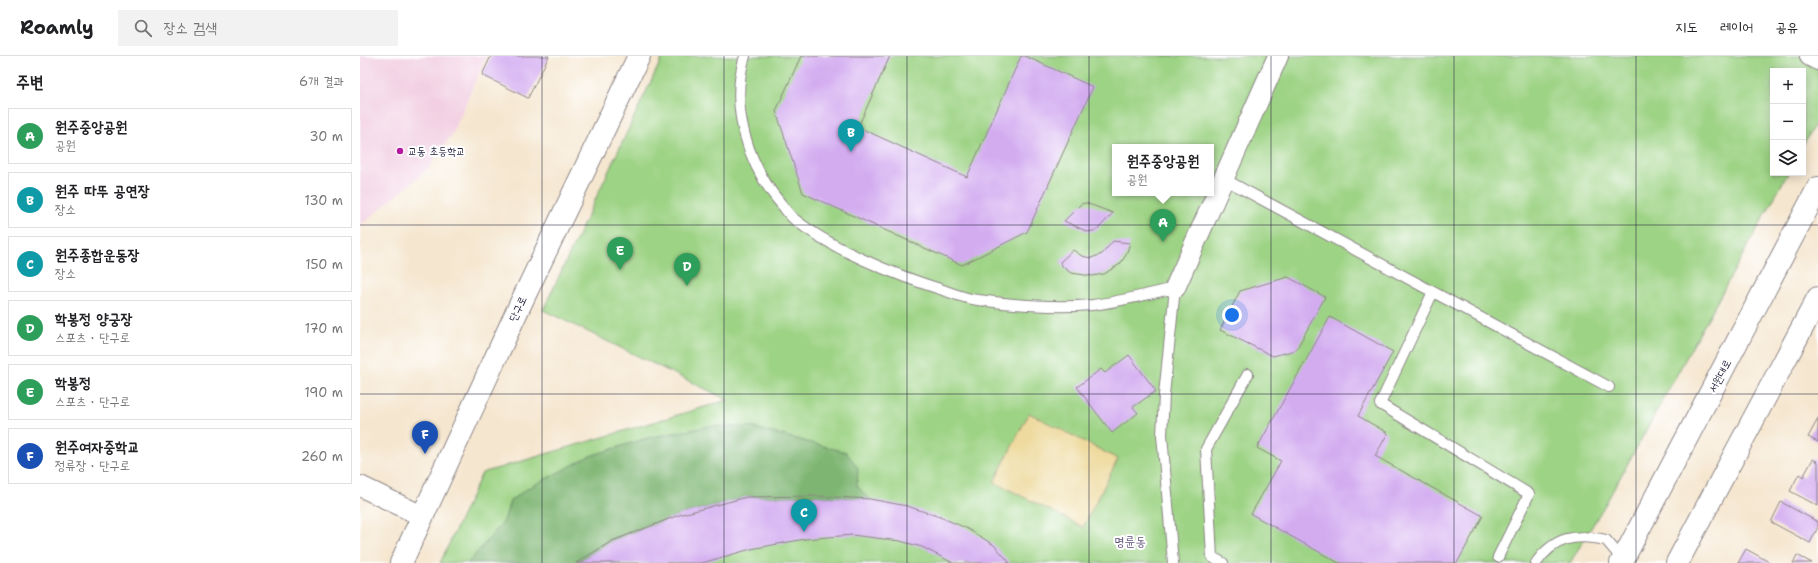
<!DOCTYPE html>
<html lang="ko">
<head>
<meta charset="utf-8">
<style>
	:root { --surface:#fff; --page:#f2f2f2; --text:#202124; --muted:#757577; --line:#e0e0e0; --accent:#2563eb }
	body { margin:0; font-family:"Shantell Sans","Poor Story",sans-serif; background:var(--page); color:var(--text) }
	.controls { position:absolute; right:12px; top:12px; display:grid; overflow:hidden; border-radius:0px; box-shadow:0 2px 10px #0003 }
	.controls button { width:36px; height:36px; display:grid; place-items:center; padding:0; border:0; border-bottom:1px solid var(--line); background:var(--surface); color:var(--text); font:20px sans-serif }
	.you { position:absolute; left:872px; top:259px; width:14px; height:14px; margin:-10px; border:3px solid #fff; border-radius:50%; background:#1a73e8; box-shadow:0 0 0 6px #1a73e833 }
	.badge { display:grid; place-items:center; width:26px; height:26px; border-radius:50%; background:var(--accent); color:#fff; font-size:13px; font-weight:700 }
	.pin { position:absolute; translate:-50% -33px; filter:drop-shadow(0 1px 2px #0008) }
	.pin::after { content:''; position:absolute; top:21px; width:14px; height:12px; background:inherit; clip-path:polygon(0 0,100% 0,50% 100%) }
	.popup { position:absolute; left:752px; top:88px; width:102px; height:52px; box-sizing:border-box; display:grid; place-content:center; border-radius:0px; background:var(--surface); filter:drop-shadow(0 1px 3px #0005); font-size:13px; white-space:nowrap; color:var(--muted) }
	.popup b { font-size:15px; color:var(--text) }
	.popup::after { content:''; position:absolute; left:50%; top:100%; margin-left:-8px; border:8px solid transparent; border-top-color:var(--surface) }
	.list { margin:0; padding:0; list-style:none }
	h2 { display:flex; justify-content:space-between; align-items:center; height:52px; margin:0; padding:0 16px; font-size:17px }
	h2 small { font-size:13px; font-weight:400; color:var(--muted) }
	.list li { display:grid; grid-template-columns:26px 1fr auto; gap:12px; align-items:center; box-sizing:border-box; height:56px; margin:0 8px 8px; padding:0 8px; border:1px solid var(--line); border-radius:0px }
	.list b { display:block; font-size:15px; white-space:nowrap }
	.list p { margin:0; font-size:13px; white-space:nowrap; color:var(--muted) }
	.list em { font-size:13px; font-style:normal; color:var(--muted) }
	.icon { flex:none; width:22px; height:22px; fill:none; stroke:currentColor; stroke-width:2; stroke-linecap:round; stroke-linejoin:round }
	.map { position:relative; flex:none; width:1458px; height:507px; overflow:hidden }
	header { display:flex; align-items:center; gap:24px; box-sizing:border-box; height:56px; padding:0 20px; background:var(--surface); border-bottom:1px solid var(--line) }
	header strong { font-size:19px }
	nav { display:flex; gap:22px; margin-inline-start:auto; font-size:14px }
	.search { width:280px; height:36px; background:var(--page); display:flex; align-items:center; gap:10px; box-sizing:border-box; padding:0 14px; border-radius:0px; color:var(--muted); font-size:15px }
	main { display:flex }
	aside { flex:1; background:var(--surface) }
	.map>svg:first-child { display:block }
</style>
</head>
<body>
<header>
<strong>Roamly</strong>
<div class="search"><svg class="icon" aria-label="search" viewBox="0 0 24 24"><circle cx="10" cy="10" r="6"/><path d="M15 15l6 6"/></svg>장소 검색</div>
<nav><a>지도</a><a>레이어</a><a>공유</a></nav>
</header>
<main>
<aside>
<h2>주변<small>6개 결과</small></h2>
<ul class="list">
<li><span class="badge" style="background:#2e9e5b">A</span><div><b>원주중앙공원</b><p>공원</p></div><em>30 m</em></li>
<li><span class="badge" style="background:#0f9aa8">B</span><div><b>원주 따뚜 공연장</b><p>장소</p></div><em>130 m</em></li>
<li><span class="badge" style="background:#0f9aa8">C</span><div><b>원주종합운동장</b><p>장소</p></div><em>150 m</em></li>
<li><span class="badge" style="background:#2e9e5b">D</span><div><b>학봉정 양궁장</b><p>스포츠 · 단구로</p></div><em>170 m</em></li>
<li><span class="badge" style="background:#2e9e5b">E</span><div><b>학봉정</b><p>스포츠 · 단구로</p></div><em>190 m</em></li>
<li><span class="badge" style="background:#1a4fb4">F</span><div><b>원주여자중학교</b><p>정류장 · 단구로</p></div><em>260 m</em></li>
</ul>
</aside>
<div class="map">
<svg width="1458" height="507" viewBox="0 0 1458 507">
	<rect width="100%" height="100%" fill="#fff"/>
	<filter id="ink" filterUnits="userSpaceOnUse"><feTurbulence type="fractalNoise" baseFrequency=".025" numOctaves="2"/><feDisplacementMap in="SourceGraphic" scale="8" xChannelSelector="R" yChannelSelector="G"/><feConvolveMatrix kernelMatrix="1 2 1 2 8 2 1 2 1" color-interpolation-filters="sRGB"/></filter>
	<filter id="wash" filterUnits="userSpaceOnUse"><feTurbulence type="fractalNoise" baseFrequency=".012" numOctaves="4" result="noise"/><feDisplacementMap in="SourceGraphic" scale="16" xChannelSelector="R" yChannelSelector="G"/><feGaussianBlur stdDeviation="0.9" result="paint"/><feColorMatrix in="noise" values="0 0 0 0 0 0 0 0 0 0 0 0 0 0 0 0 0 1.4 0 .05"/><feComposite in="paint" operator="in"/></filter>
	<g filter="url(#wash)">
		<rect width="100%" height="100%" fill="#f5e6cf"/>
		<path fill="#f2cfe2" d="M0,0h126l-33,77 -25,36 -68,57z"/>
		<path fill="#9dd384" stroke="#607a60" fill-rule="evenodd" d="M303,0h1155v62l-15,27v-74h-30v102h15l-182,330 -36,60h-1130l42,-90 246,-73 -185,-90zM755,91h96v46h-96z"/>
		<path fill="#7eb572" stroke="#506c56" d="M351,370l40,1 95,25 12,16 -1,18 13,13 -54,-3 -69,1 -68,18 -67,25 -36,23h-108l36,-42 6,-20 18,-13 62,-32 57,-18z"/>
		<path fill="#eeda9e" stroke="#887e6c" d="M669,357l89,46 -35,68 -89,-45z"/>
		<g id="blocks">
			<path fill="#d3acf0" d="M131,0h58l-21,42 -46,-23z
				M441,0h89l-32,71 109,50 54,-121h4l68,31 -66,145 -65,33 -159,-72 -27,-82z
				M726,147l27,10 -16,17 -9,2 -24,-11 17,-17z
				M753,185l17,2 -4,12 -6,9 -16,10 -12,2 -21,-3 -8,-6 -3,-5 13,-12 9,6 9,2 11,-4z
				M928,221l37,20 -29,53 -23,6 -53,-26 20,-39z
				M970,261l63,35 -35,64 30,17 -13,23 108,60 -26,47h-118l-88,-49 30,-53 -24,-13z
				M769,299l27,36 -23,16 5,6 -26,20 -35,-46 24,-18 4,4z
				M1458,363v23l-10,-5z
				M1453,403l5,3v44l-28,-15 9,-17 4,3z
				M456,440l54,3 37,7 33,11 26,11 28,17 16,18h-57l-31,-16 -22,-6 -48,-6 -47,4 -54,10 -49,14h-126l36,-22 67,-26 68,-18z
				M1421,446l37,20v5l-8,16 -39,-21z
				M1386,493l25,14h-33z
				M1437,499l15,8h-19z"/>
		</g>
	</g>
	<g filter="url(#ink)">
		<use href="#blocks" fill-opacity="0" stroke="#8c8485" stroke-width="1"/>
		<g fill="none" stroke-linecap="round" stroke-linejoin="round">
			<defs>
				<path id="lane" d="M385,0c-16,51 3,110 37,149 4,5 7,10 12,14 39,31 101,56 149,71 11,4 23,9 35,10 37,5 77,8 114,5 28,-3 56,-11 83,-17l-11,107 -2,40 11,128
					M864,123l385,208
					M1073,236l-53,112 149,90 -31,63
					M863,507l-11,-6 -6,-108 42,-75
					M1176,507c19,-27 40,-29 70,-23l17,20"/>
				<path id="street" d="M1450,0l8,4
					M815,232l103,-232
					M0,430l62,30"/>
				<path id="secondary" d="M41,507l118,-256 120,-251
					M1261,507l197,-375
					M1317,507l141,-265"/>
			</defs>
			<use href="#lane" stroke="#8c8485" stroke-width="12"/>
			<use href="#street" stroke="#8c8485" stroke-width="22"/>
			<use href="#secondary" stroke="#8c8485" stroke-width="24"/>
			<use href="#lane" stroke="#fff" stroke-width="10"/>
			<use href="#street" stroke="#fff" stroke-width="20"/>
			<use href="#secondary" stroke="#fff" stroke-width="22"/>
		</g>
	</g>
	<path fill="none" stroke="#22223b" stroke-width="1" stroke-opacity="0.55" d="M182,0v507M364,0v507M547,0v507M729,0v507M911,0v507M1094,0v507M1276,0v507M0,169h1458M0,338h1458"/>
	<circle fill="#b5179e" stroke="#fff" stroke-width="1.5" cx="40" cy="95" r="4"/>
	<g text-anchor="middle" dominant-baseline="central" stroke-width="4" stroke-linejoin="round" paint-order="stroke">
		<g font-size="11" fill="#22223b" stroke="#fff" text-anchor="start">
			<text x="48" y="95">교동 초등학교</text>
		</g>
		<g font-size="11" fill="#22223b" stroke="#fff">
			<text transform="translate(158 253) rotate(-65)">단구로</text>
			<text transform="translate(1360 320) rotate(-62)">서원대로</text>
		</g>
		<g font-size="13" fill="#60527a" stroke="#fff">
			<text x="770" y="485">명륜동</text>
		</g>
	</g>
</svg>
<div class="controls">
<button>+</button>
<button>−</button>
<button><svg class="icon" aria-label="layers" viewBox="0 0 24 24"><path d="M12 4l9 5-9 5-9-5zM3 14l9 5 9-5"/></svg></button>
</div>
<div class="you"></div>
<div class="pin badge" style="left:803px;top:186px;background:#2e9e5b">A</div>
<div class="popup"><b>원주중앙공원</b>공원</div>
<div class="pin badge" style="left:491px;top:96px;background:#0f9aa8">B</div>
<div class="pin badge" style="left:444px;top:476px;background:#0f9aa8">C</div>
<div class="pin badge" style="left:327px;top:230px;background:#2e9e5b">D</div>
<div class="pin badge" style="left:260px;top:214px;background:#2e9e5b">E</div>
<div class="pin badge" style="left:65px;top:398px;background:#1a4fb4">F</div>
</div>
</main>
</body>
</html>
